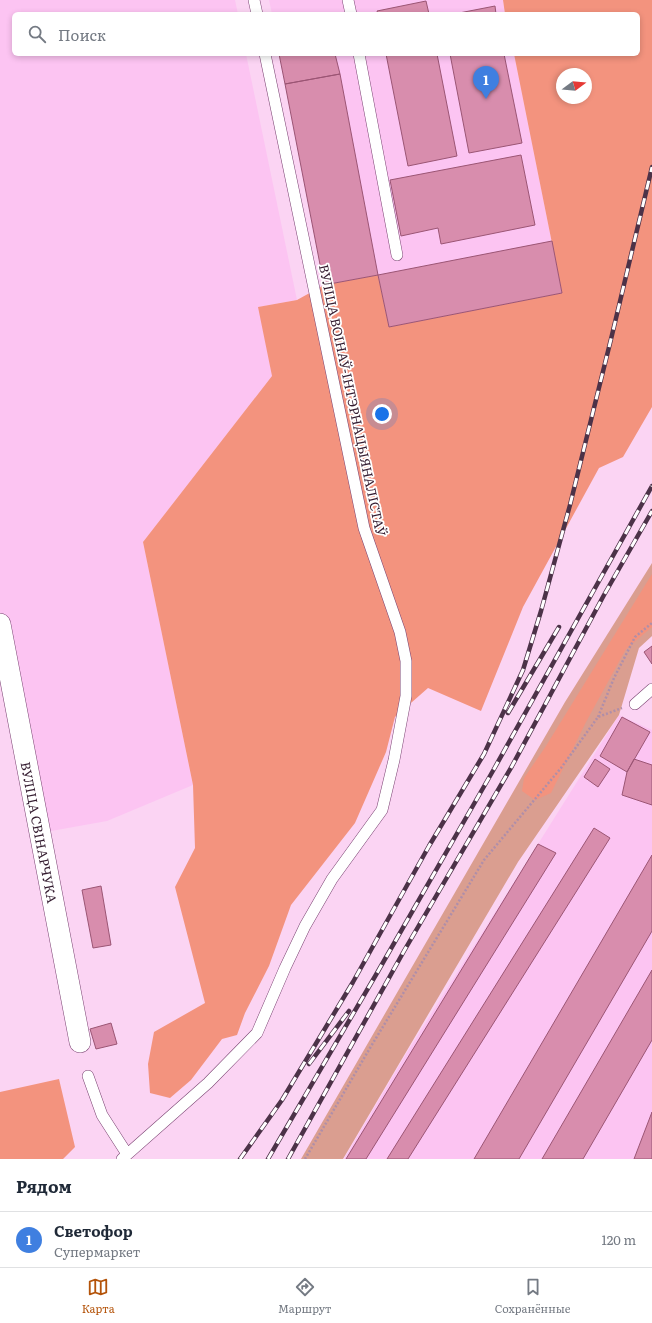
<!DOCTYPE html>
<html lang="ru">
<head>
<meta charset="utf-8">
<style>
	:root { --surface:#fff; --page:#f6f6f7; --text:#1f2937; --muted:#747a83; --line:#e0e1e3; --accent:#b45309 }
	body { margin:0; font-family:Literata,serif; background:var(--page); color:var(--text) }
	.compass { position:absolute; left:556px; top:68px; width:36px; height:36px; border-radius:50%; background:var(--surface); box-shadow:0 2px 6px #0003; rotate:74deg }
	.you { position:absolute; left:382px; top:414px; width:14px; height:14px; margin:-10px; border:3px solid #fff; border-radius:50%; background:#1a73e8; box-shadow:0 0 0 6px #1a73e833 }
	.badge { display:grid; place-items:center; width:26px; height:26px; border-radius:50%; background:var(--accent); color:#fff; font-size:13px; font-weight:700 }
	.pin { position:absolute; translate:-50% -33px; filter:drop-shadow(0 1px 2px #0008) }
	.pin::after { content:''; position:absolute; top:21px; width:14px; height:12px; background:inherit; clip-path:polygon(0 0,100% 0,50% 100%) }
	.list { margin:0; padding:0; list-style:none }
	h2 { display:flex; justify-content:space-between; align-items:center; height:52px; margin:0; padding:0 16px; font-size:17px }
	h2 small { font-size:13px; font-weight:400; color:var(--muted) }
	.list li { display:grid; grid-template-columns:26px 1fr auto; gap:12px; align-items:center; box-sizing:border-box; height:56px; padding:0 16px; border-top:1px solid var(--line) }
	.list b { display:block; font-size:15px; white-space:nowrap }
	.list p { margin:0; font-size:13px; white-space:nowrap; color:var(--muted) }
	.list em { font-size:13px; font-style:normal; color:var(--muted) }
	.icon { flex:none; width:22px; height:22px; fill:none; stroke:currentColor; stroke-width:2; stroke-linecap:round; stroke-linejoin:round }
	.map { position:relative; flex:none; width:652px; height:1159px; overflow:hidden }
	.search { position:absolute; background:var(--surface); box-shadow:0 2px 6px #0003; left:12px; right:12px; top:12px; height:44px; display:flex; align-items:center; gap:10px; box-sizing:border-box; padding:0 14px; border-radius:6px; color:var(--muted); font-size:15px }
	.sheet { height:108px; background:var(--surface) }
	nav { display:flex; justify-content:space-around; align-items:center; box-sizing:border-box; height:56px; border-top:1px solid var(--line); background:var(--surface); font-size:11px; color:var(--muted) }
	nav a { display:grid; justify-items:center; gap:2px }
	nav .on { color:var(--accent) }
	.map>svg:first-child { display:block }
</style>
</head>
<body>
<div class="map">
<svg width="652" height="1159" viewBox="0 0 652 1159">
	<rect width="100%" height="100%" fill="#fbd4f3"/>
	<path fill="#fcc4f2" d="M0,0h235l3,14h-224v40h232l51,246 -38,7 13,69 -129,166 50,243 -86,36 -67,12 -40,-209z
		M269,0h234l2,14h-233z
		M279,54h235l48,239 -173,34 -11,-52 -54,10z
		M619,715l33,15v429h-308l62,-105z"/>
	<path fill="#da9e90" d="M652,563v73l-13,12 -20,67 -101,147 -175,297h-42l264,-457z"/>
	<path fill="#f3937e" fill-rule="evenodd" d="M503,0h149v407l-29,50 -24,11 -76,139 -42,104 -53,-23 -33,29 -9,35 -31,71 -64,82 -22,61 -24,47 -8,22 -15,4 -31,41 -21,18 -20,-5 -2,-29 6,-32 51,-29 -30,-116 20,-39 -2,-63 -50,-243 129,-166 -14,-69 39,-7 27,-15 54,-10 11,52 173,-34 -48,-239h124v-40h-133zM562,74h24v24h-24z
		M652,574v53l-26,22 -40,73 -35,71 -16,7 -13,-9 2,-13 22,-32z
		M59,1079l16,68 -12,12h-63v-67z"/>
	<path fill="#d88dad" stroke="#9b5574" d="M426,1l3,13h-51l-1,-3z
		M495,6l1,8h-42z
		M279,54h56l5,20 -55,10z
		M386,54h51l20,102 -49,10z
		M450,54h54l18,89 -53,10z
		M340,74l38,201 -54,10 -39,-201z
		M521,155l14,70 -94,19 -3,-16 -37,8 -11,-56z
		M552,241l10,52 -173,34 -11,-52z
		M652,646v18l-8,-12z
		M622,717l28,15 -23,40 -27,-16z
		M595,759l15,10 -12,18 -14,-10z
		M634,759l18,6v40l-30,-10 5,-23z
		M594,828l16,10 -202,321h-21z
		M538,844l18,9 -190,306h-20z
		M652,855v76l-133,228h-45z
		M101,886l10,59 -18,3 -11,-58z
		M652,970v70l-69,119h-41z
		M111,1023l6,21 -21,5 -6,-20z
		M652,1112v47h-18z"/>
	<g fill="none" stroke-linecap="round" stroke-linejoin="round">
		<defs>
			<path id="service" d="M254,0l3,14
				M348,0l3,14
				M359,54l38,201
				M635,704l17,-15
				M88,1076l14,39 25,39
				M122,1159l86,-76 49,-50 28,-65 20,-42 27,-47 50,-69 12,-50 12,-64v-35l-6,-29 -36,-104 -99,-474"/>
			<g id="minor">
				<path id="s1" d="M0,624l80,418"/>
			</g>
		</defs>
		<use href="#service" stroke="#794271" stroke-width="12"/>
		<use href="#minor" stroke="#794271" stroke-width="22"/>
		<path stroke="#af8ea9" stroke-width="2.5" stroke-dasharray="2 2" stroke-linecap="butt" d="M598,717l16,-39 21,-41 17,-14
			M305,1159l65,-111 114,-188 77,-92 37,-51 24,-9"/>
		<use href="#service" stroke="#fff" stroke-width="11"/>
		<use href="#minor" stroke="#fff" stroke-width="21"/>
		<defs>
			<path id="rail" d="M508,713l51,-86
				M309,1064l40,-53
				M240,1159l42,-59 71,-118 76,-136 55,-92 39,-84 18,-59 29,-106 42,-170 40,-168
				M268,1159l109,-186 117,-204 158,-283
				M288,1159l116,-208 108,-185 92,-171 48,-84"/>
		</defs>
		<use href="#rail" stroke="#4c3248" stroke-width="4.5"/>
		<use href="#rail" stroke="#fff" stroke-width="3" stroke-dasharray="9" stroke-linecap="butt"/>
	</g>
	<g text-anchor="middle" dominant-baseline="central" stroke-width="3.5" stroke-linejoin="round" paint-order="stroke">
		<g font-size="13" fill="#341c30" stroke="#fff">
			<text transform="translate(353 400) rotate(78)">ВУЛІЦА ВОІНАЎ-ІНТЭРНАЦЫЯНАЛІСТАЎ</text>
			<text stroke="none"><textPath href="#s1" startOffset="212">ВУЛІЦА СВІНАРЧУКА</textPath></text>
		</g>
	</g>
</svg>
<svg class="compass" viewBox="-18 -18 36 36"><path d="M0-13l5 13h-10z" fill="#e53935"/><path d="M0 13l5-13h-10z" fill="#747a83"/></svg>
<div class="you"></div>
<div class="pin badge" style="left:486px;top:99px;background:#3f7fe0">1</div>
<div class="search"><svg class="icon" aria-label="search" viewBox="0 0 24 24"><circle cx="10" cy="10" r="6"/><path d="M15 15l6 6"/></svg>Поиск</div>
</div>
<section class="sheet">
<h2>Рядом<small></small></h2>
<ul class="list">
<li><span class="badge" style="background:#3f7fe0">1</span><div><b>Светофор</b><p>Супермаркет</p></div><em>120 m</em></li>
</ul>
</section>
<nav>
<a class="on"><svg class="icon" aria-label="map" viewBox="0 0 24 24"><path d="M3 6l6-2 6 2 6-2v14l-6 2-6-2-6 2zM9 4v14M15 6v14"/></svg>Карта</a>
<a><svg class="icon" aria-label="directions" viewBox="0 0 24 24"><path d="M12 3l9 9-9 9-9-9zM9 14v-3h6M13 9l2 2-2 2"/></svg>Маршрут</a>
<a><svg class="icon" aria-label="saved" viewBox="0 0 24 24"><path d="M7 4h10v16l-5-4-5 4z"/></svg>Сохранённые</a>
</nav>
</body>
</html>
